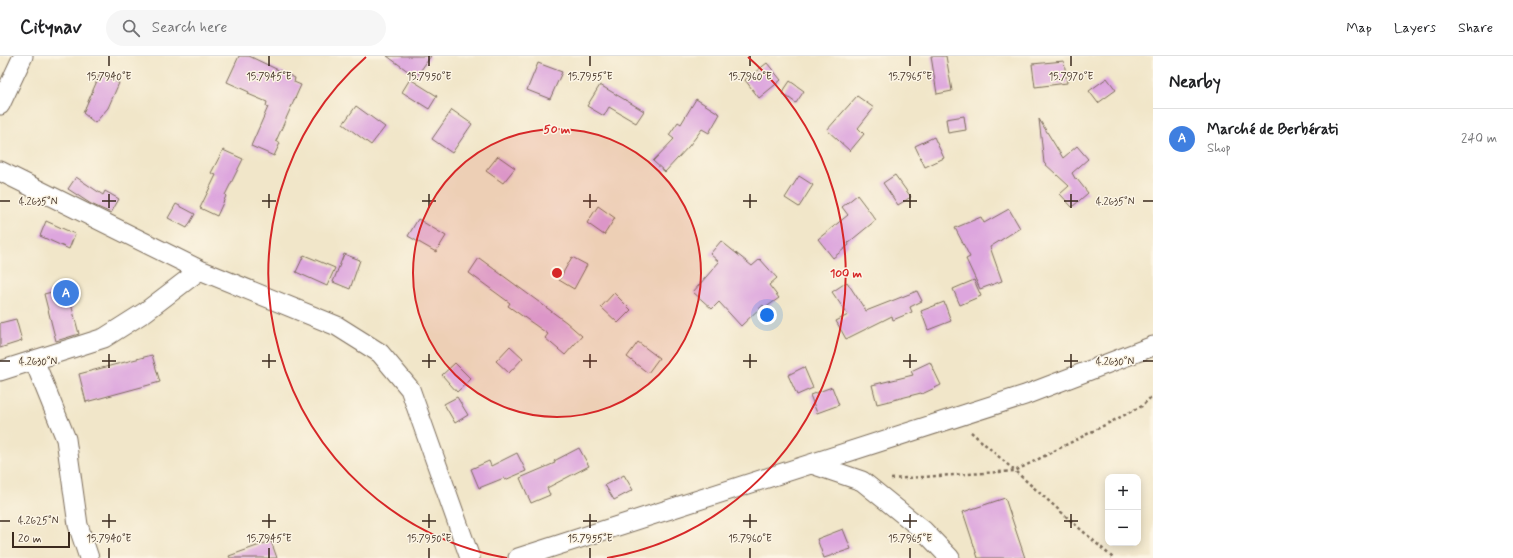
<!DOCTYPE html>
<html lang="en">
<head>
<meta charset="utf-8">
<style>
	:root { --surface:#fff; --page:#f6f6f6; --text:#202124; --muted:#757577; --line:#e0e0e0; --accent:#111827 }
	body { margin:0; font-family:Mynerve,sans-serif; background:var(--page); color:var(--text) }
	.controls { position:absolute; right:12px; bottom:12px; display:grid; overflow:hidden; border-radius:8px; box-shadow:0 2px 10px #0003 }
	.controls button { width:36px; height:36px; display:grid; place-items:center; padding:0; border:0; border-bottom:1px solid var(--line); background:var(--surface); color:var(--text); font:20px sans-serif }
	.scale { position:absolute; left:12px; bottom:10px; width:58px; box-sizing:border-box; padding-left:4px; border:2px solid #3b2a1e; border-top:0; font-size:11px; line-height:14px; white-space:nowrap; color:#3b2a1e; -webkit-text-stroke:3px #fcf5e5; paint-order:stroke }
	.you { position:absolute; left:767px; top:259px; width:14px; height:14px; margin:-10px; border:3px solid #fff; border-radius:50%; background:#1a73e8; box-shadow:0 0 0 6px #1a73e833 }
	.badge { display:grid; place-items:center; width:26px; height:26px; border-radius:50%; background:var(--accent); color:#fff; font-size:13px; font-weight:700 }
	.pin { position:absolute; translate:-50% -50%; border:2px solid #fff; box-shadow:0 1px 4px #0006 }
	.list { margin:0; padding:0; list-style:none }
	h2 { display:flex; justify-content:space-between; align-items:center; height:52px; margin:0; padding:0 16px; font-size:17px }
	h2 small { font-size:13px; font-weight:400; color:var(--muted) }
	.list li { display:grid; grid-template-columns:26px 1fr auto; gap:12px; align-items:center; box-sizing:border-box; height:60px; padding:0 16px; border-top:1px solid var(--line) }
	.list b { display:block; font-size:15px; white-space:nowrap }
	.list p { margin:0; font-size:13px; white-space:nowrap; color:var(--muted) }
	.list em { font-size:13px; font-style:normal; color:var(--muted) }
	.icon { flex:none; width:22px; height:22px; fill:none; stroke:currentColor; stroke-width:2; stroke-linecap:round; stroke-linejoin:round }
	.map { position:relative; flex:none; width:1153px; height:502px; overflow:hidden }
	header { display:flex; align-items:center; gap:24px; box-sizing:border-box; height:56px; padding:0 20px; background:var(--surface); border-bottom:1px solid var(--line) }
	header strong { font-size:19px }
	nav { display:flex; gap:22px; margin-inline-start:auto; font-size:14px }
	.search { width:280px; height:36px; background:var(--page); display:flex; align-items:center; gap:10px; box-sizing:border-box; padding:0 14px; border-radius:22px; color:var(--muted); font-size:15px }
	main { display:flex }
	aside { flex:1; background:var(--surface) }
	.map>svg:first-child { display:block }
</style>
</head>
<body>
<header>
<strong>Citynav</strong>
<div class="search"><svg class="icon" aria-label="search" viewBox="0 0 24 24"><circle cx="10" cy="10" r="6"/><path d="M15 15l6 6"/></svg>Search here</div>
<nav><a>Map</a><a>Layers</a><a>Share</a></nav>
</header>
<main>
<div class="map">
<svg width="1153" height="502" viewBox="0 0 1153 502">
	<rect width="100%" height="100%" fill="#fcf5e5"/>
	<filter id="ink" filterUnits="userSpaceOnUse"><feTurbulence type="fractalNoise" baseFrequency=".025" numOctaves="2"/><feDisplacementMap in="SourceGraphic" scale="8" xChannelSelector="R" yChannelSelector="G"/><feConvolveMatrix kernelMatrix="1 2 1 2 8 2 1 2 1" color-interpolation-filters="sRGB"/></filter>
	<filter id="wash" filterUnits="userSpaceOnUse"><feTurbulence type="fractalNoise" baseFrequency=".012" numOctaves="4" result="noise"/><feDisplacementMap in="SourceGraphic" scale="16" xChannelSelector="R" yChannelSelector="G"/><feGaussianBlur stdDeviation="0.9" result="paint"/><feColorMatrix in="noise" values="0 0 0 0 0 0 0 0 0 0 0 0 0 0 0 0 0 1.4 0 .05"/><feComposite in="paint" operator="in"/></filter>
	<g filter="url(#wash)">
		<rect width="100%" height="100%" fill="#f1e6c9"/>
		<g id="blocks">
			<path fill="#dda6de" d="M239,0h10l46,22 -1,4 7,3 -25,56 4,2 -6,13 -23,-10 17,-39 -2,-1 1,-4 -19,-8 1,-2 -22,-10z
				M387,0h44l-15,21z
				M931,0h15l6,35 -15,3z
				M1064,5l3,22 -32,4 -3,-23z
				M538,7l24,9 -12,27 -23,-9z
				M767,7l14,17 -22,18 -14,-18z
				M100,18l19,9 -11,25 -13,15 -12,-10z
				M1107,22l9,12 -18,13 -9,-12z
				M410,23l27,17 -8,13 -27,-17z
				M790,25l14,10 -8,12 -14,-10z
				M600,29l44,26 -8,12 -27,-16 -5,9 -17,-10z
				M857,40l17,12 -16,20 6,6 -14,17 -23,-21z
				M696,43l24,15 -11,19 -7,-4 -13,17 -24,26 -12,-11 21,-22 -5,-4 9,-13 3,2z
				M356,50l29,21 -14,18 -28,-21z
				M452,54l20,14 -20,29 -20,-14z
				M964,60l2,14 -18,3 -2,-14z
				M1039,63l24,39 14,-12 11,13 -16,14 4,7 1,-1 11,14 -16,14 -12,-13 9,-8 -25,-23z
				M934,81l10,21 -19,9 -10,-21z
				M223,94l20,9 -18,36 1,1 -9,20 -17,-8 16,-33 -5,-2z
				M498,100l17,12 -12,15 -17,-12z
				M895,119l16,22 -13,8 -15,-22z
				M799,120l14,9 -14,22 -14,-9z
				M76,121l27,18 2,-4 14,8 -8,14 -20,-9 -23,-15z
				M857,139l19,25 -28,23 1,2 -16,13 -15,-19 30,-24 -6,-8z
				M176,148l19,10 -8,14 -19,-10z
				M598,150l17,12 -11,17 -17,-12z
				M1009,153l11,19 -30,19 12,34 -22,8 -14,-30 4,-2 -15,-29 26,-11 3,6z
				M418,163l28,17 -10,16 -28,-16z
				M46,165l29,13 -6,15 -29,-13z
				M721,185l31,25 8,-7 17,19 -8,7 10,13 -14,10 -2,-3 -22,21 -22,-24 -7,7 -19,-17 26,-30 -9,-8z
				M344,198l16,6 -10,29 -17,-7z
				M304,199l31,13 -8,18 -31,-14z
				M572,201l15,8 -13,24 -15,-9z
				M479,202l87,64 16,14 -17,19 -20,-17 3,-4 -40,-28 2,-3 -41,-30z
				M974,224l7,16 -21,9 -7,-16z
				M847,226l19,29 51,-20 5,10 -12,6 2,5 -19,8 -1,-4 -46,23 -10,-18 12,-6 -16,-23z
				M67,232l12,46 -23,7 -12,-47z
				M614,237l17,17 -13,13 -17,-16z
				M944,246l7,19 -23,9 -7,-19z
				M16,263l6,22 -22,7v-25z
				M638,286l21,16 -11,15 -21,-16z
				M510,290l13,12 -14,15 -13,-12z
				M152,299l8,27 -74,20 -7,-28z
				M930,306l11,23 -19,9 -1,-1 -44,11 -5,-19 41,-10 -2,-4z
				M455,307l16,16 -14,13 -15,-17z
				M804,311l9,21 -16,7 -9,-20z
				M832,331l7,18 -22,8 -7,-18z
				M457,341l11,18 -13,8 -11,-19z
				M579,392l10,18 -42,22 3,7 -19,8 -11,-25 35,-15 -1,-2z
				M517,397l9,18 -21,9 -1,-2 -25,10 -8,-19 18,-8 2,5z
				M624,419l9,15 -19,10 -9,-15z
				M1005,442l20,60h-47l-15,-46z
				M843,473l8,20 -27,9 -7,-19z
				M271,485l6,17h-47l-1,-2z"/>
		</g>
	</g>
	<g filter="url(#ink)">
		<use href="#blocks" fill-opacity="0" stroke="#7b6c5a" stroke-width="1"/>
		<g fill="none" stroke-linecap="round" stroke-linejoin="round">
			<defs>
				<path id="minor" d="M0,49l23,-49
					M0,115l200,99 137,56 43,27 30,36 60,169
					M34,304l32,79 12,86 11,33
					M0,315l104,-33 41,-26 55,-42
					M812,408l50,17 62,50 26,27
					M518,502l507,-163 128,-49"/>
			</defs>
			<use href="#minor" stroke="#7b6c5a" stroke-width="21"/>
			<path stroke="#7b6c5a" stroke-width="2.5" stroke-dasharray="3 3" stroke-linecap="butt" d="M971,376l142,126
				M891,423l124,-8 127,-65 11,-11"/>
			<use href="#minor" stroke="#fff" stroke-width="19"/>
		</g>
	</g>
	<path fill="none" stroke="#3b2a1e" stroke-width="1.5" d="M109,0v10M269,0v10M429,0v10M590,0v10M750,0v10M910,0v10M1071,0v10M109,138v14M269,138v14M429,138v14M590,138v14M750,138v14M910,138v14M1071,138v14M0,145h10M102,145h14M262,145h14M422,145h14M583,145h14M743,145h14M903,145h14M1064,145h14M1143,145h10M109,298v14M269,298v14M429,298v14M590,298v14M750,298v14M910,298v14M1071,298v14M0,305h10M102,305h14M262,305h14M422,305h14M583,305h14M743,305h14M903,305h14M1064,305h14M1143,305h10M109,458v14M269,458v14M429,458v14M590,458v14M750,458v14M910,458v14M1071,458v14M0,465h10M102,465h14M262,465h14M422,465h14M583,465h14M743,465h14M903,465h14M1064,465h14M109,492v10M269,492v10M429,492v10M590,492v10M750,492v10M910,492v10"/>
	<circle cx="557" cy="217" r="144" fill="#d62828" fill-opacity=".12"/>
	<g fill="none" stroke="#d62828" stroke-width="2">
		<circle cx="557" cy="217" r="144"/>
		<path d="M507 502A289 289 0 0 1 366 1M748 1A289 289 0 0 1 607 502"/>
	</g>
	<g font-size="10" text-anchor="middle" fill="#3b2a1e" stroke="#fcf5e5" stroke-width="3" stroke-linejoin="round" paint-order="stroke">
		<text x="109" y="24">15.7940°E</text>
		<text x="269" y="24">15.7945°E</text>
		<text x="429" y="24">15.7950°E</text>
		<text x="590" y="24">15.7955°E</text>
		<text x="750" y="24">15.7960°E</text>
		<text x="910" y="24">15.7965°E</text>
		<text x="1071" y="24">15.7970°E</text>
		<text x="38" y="149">4.2635°N</text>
		<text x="1115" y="149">4.2635°N</text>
		<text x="38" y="309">4.2630°N</text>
		<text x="1115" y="309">4.2630°N</text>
		<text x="38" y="468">4.2625°N</text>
		<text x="109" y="486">15.7940°E</text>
		<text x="269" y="486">15.7945°E</text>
		<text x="429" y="486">15.7950°E</text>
		<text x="590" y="486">15.7955°E</text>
		<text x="750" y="486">15.7960°E</text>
		<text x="910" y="486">15.7965°E</text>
	</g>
	<circle cx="557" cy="217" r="6" fill="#d62828" stroke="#fcf5e5" stroke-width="2"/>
	<g font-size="12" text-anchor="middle" font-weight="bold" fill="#d62828" stroke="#fcf5e5" stroke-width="3" stroke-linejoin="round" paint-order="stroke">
		<text x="557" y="77">50 m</text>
		<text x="846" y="221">100 m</text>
	</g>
</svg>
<div class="controls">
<button>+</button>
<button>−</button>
</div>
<div class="scale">20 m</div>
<div class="you"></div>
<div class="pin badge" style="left:66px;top:237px;background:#3f7fe0">A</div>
</div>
<aside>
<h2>Nearby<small></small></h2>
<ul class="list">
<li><span class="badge" style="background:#3f7fe0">A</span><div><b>Marché de Berbérati</b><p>Shop</p></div><em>240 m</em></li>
</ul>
</aside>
</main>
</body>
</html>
